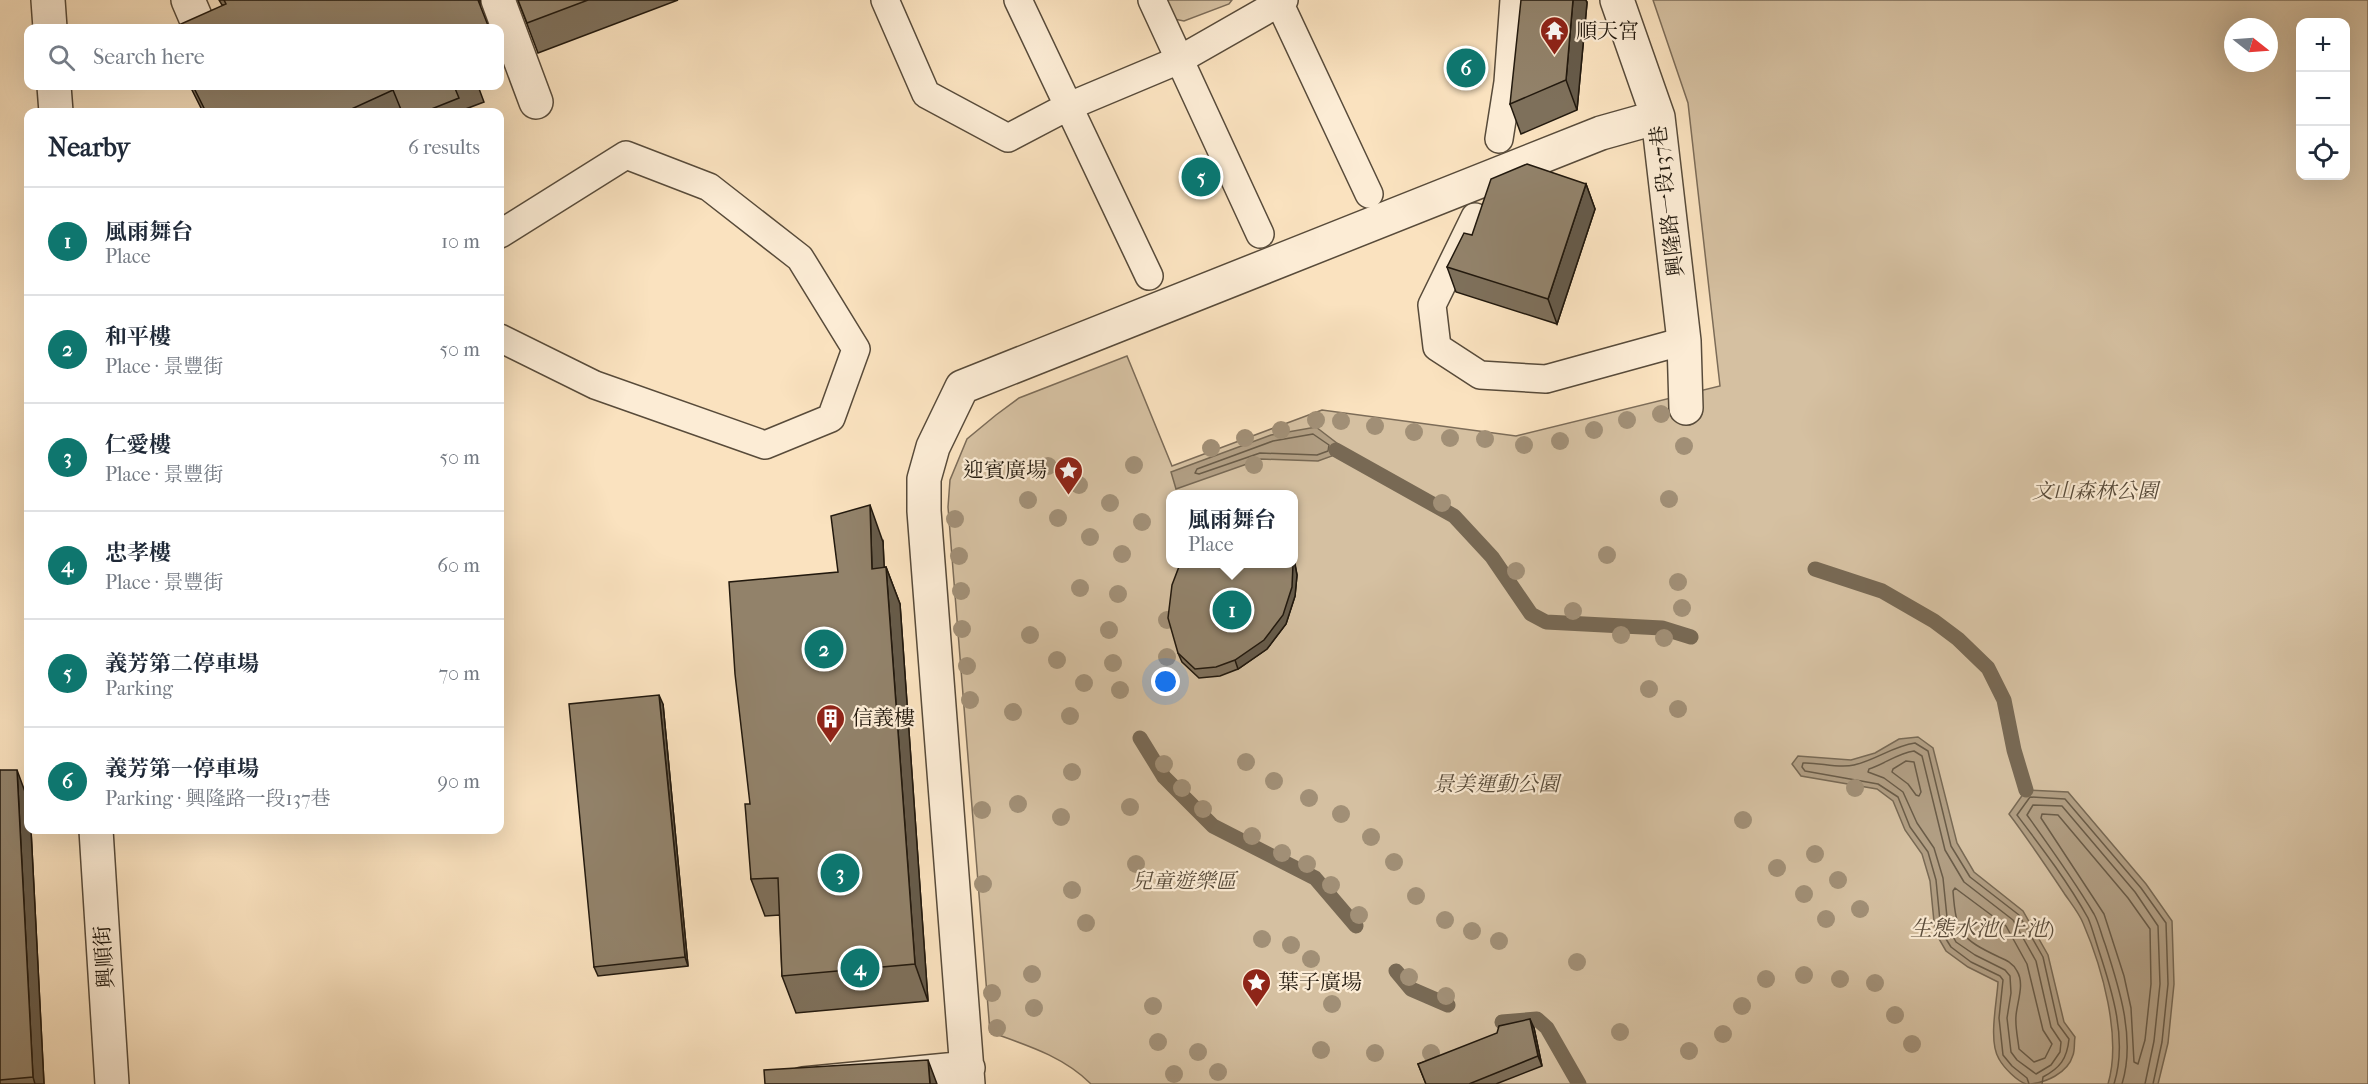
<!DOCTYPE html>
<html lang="en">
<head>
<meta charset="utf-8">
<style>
	:root { --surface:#fff; --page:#f6f6f7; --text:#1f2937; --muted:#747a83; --line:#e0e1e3; --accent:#0f766e }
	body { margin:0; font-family:"IM FELL French Canon","Noto Serif TC",serif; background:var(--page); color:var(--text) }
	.controls { position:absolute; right:18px; top:18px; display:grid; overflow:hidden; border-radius:12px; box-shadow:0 6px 24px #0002 }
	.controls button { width:54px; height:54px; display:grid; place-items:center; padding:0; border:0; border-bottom:2px solid var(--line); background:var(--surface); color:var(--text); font:30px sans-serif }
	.compass { position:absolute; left:2224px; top:18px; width:54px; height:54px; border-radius:50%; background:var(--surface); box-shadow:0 6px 24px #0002; rotate:107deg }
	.you { position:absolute; left:1166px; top:682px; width:21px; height:21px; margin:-15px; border:4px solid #fff; border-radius:50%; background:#1a73e8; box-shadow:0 0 0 9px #1a73e833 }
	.badge { display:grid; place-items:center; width:39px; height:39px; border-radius:50%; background:var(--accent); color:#fff; font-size:20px; font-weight:700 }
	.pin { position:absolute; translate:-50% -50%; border:3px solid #fff; box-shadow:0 2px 6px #0006 }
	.popup { position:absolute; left:1166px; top:490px; width:132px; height:78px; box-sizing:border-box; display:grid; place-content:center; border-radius:12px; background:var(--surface); filter:drop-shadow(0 2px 4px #0005); font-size:20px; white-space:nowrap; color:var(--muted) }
	.popup b { font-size:22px; color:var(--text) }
	.popup::after { content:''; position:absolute; left:50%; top:100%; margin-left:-12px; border:12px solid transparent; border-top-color:var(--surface) }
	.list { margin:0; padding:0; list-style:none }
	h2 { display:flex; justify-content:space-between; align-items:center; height:78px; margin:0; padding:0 24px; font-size:26px }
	h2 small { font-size:20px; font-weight:400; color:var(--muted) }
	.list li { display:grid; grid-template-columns:39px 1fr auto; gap:18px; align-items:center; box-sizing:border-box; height:108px; padding:0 24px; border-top:2px solid var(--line) }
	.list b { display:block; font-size:22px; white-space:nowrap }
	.list p { margin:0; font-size:20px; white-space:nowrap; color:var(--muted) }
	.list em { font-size:20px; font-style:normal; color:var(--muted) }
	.icon { flex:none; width:33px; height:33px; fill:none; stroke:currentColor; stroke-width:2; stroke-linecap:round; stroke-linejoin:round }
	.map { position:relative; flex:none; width:2368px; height:1084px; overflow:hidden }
	.search { position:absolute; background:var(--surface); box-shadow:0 6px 24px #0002; left:24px; top:24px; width:480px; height:66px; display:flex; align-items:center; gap:15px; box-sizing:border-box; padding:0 21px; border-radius:12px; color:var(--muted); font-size:22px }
	.panel { position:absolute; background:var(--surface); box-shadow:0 6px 24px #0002; left:24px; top:108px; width:480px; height:726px; border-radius:12px }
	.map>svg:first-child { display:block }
</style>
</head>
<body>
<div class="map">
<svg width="2368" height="1084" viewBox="0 0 2368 1084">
	<rect width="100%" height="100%" fill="#fae2bf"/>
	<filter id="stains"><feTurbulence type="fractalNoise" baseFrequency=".00333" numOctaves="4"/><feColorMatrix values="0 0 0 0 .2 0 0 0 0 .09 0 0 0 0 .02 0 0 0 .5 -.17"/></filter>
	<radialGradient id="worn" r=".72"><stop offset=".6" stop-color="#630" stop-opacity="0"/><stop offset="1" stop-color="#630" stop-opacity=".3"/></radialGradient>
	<path fill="#d5c0a1" stroke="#7c6c58" stroke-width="1.5" fill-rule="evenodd" d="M1147,0h85l-3,4 -45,17 -15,-3z
		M1653,0h715v1084h-1277c-28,-28 -65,-39 -101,-52l-42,-525 2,-27 17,-41 29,-24 23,-17 108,-42 45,110 150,-56 194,26 204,-50 -32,-283zM2300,22h46v154h-46zM2233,27h36v36h-36zM1170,494h124v70h-124z"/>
	<path fill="#b19e83" stroke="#786954" stroke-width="1.5" d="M1316,427l22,17 -6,12 -14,5 -57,-2 -85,30 -5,-17 100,-37z
		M1918,737l15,11 24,95 17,29 49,39 25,44 16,67 11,15c-1,5 0,13 -2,18 -5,18 -28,29 -47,29 -9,-3 -22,-16 -27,-25 -11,-18 -2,-57 -1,-77l-30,-15 -22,-16 -11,-19 -5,-51 -8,-27 -17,-24 -12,-29 -16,-12 -76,-13 -9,-12 6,-8 53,4 24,-7 24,-14z
		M2026,790l42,2 78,92 26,37 2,63 -6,59 -10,41h-50c14,-47 -6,-117 -25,-161 -4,-10 -13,-21 -19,-30 -18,-27 -36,-54 -55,-79z"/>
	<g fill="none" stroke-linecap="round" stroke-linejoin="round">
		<path stroke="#6a5c48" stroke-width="1.5" d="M1313,434l16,11 -1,6 -11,4 -57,-2 -61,21 -4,-1 2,-4 76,-28z
			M1914,751l8,5 23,94 19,32 49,38 23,41 15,66 10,15 -1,10 -9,13 -15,9 -19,-14 -6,-8 -4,-34 4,-25 -1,-17 -5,-6 -30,-15 -19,-13 -8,-15 -5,-49 -9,-30 -17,-25 -14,-31 -19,-14 -16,-6 1,-3c16,-5 29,-16 45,-18z
			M1906,761l8,1 7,30 -2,4 -3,-1 -8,-11 -16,-12 1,-3z
			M2042,814l16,1 70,83 22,31 1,55 -6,56 -7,24 -4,-2 -3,-54 -7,-32 -20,-62 -63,-96z
			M1955,888l51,38 21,38 16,66 9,14 -7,14 -11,4 -15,-13c-1,-10 -4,-22 -3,-33 1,-14 9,-32 1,-45 -4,-8 -11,-11 -18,-14 -38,-18 -43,-24 -46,-66z
			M2029,1084l-2,-6 -15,-12 -9,-11 -4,-37 4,-38 -3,-4 -29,-14 -20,-15 -10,-16 -5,-51 -8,-28 -18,-25 -12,-30 -20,-13 -73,-13 -3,-4 1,-4c16,-1 35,6 51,2 22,-5 39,-19 61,-22l13,8 23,95 19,31 49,38 24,42 15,67 11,15c-2,20 -9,29 -26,38l-1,7
			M2114,1084c14,-44 -2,-94 -16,-136 -3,-9 -6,-21 -10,-30 -20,-36 -46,-70 -71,-103l13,-18 35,2 76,89 25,35 2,61 -6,58 -9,42
			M2122,1084c14,-45 -3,-97 -17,-140 -4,-10 -6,-21 -11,-30 -20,-34 -44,-67 -67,-99l6,-10 29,1 73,86 23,34 2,58 -6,57 -9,43"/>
		<path stroke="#786954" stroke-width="15" d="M1336,450l118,66 38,41 39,57 15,8 116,6 29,9
			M1815,569l67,22 52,30 24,18 30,29 16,32 10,50 12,40
			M1140,738l24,39 49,49 102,52 41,48
			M1396,971l15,18 37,16
			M1502,1022l35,-3 10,9 32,56"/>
		<defs>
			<path id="service" d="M885,0l41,94 82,44 59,-31 112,-47 105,-60
				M1018,0l131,276
				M1152,0l108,234
				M1278,0l91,194
				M1499,139l9,-57 6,-82
				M1475,217l-43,88 5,42 43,28 66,4 138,-38
				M500,234l126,-79 83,32 91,71 56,91 -25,69 -66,27 -170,-60 -95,-47"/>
			<path id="minor" d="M48,0l2,28
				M188,0l12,28
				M498,0l38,102
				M1617,0l41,117 26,224 2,67
				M54,86l2,26
				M96,830l16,254
				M803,1084l165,-16
				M968,1084l-44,-573v-32l9,-32 29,-60 639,-254 57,-16"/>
		</defs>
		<use href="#service" stroke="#584b3a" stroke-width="30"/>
		<use href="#minor" stroke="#584b3a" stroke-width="36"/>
		<use href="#service" stroke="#fcecd5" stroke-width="27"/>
		<use href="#minor" stroke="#fcecd5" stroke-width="33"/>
	</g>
	<g fill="#a18f76">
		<circle cx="1661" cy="414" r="9"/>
		<circle cx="1316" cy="420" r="9"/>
		<circle cx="1627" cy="420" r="9"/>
		<circle cx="1341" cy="421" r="9"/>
		<circle cx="1375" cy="426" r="9"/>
		<circle cx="1281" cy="430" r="9"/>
		<circle cx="1594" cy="430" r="9"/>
		<circle cx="1414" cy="432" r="9"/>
		<circle cx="1245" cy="438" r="9"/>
		<circle cx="1450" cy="438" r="9"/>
		<circle cx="1485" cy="439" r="9"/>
		<circle cx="1560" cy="441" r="9"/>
		<circle cx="1524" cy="445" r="9"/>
		<circle cx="1684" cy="446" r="9"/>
		<circle cx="1211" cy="448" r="9"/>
		<circle cx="1134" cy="465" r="9"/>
		<circle cx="1254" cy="465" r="9"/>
		<circle cx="1048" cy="466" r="9"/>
		<circle cx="1079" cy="485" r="9"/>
		<circle cx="1669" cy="499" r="9"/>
		<circle cx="1028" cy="500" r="9"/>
		<circle cx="1110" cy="503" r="9"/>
		<circle cx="1442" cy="503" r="9"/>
		<circle cx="1058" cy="518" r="9"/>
		<circle cx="955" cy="519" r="9"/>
		<circle cx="1142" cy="522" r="9"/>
		<circle cx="1090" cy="537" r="9"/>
		<circle cx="1122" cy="554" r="9"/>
		<circle cx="1607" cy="555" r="9"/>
		<circle cx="959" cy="556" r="9"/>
		<circle cx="1516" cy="571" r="9"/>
		<circle cx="1678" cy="582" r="9"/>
		<circle cx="1080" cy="588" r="9"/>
		<circle cx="961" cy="591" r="9"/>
		<circle cx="1118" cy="594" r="9"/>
		<circle cx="1682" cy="608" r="9"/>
		<circle cx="1573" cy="611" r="9"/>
		<circle cx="1167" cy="620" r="9"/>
		<circle cx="962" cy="629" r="9"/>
		<circle cx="1109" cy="630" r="9"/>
		<circle cx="1030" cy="635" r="9"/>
		<circle cx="1621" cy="635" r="9"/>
		<circle cx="1664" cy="638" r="9"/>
		<circle cx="1167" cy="657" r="9"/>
		<circle cx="1057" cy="660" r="9"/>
		<circle cx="1113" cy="663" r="9"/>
		<circle cx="967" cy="666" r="9"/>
		<circle cx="1084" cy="683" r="9"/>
		<circle cx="1649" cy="689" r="9"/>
		<circle cx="1120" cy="690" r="9"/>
		<circle cx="970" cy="700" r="9"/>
		<circle cx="1678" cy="709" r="9"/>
		<circle cx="1013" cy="712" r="9"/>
		<circle cx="1070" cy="716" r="9"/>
		<circle cx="1246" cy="762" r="9"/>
		<circle cx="1164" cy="764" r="9"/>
		<circle cx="1072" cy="772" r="9"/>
		<circle cx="1274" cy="781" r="9"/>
		<circle cx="1182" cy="788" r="9"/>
		<circle cx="1855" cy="788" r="9"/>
		<circle cx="1309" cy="798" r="9"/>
		<circle cx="1018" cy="804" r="9"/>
		<circle cx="1130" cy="807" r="9"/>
		<circle cx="1203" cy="809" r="9"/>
		<circle cx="982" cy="810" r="9"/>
		<circle cx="1341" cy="814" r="9"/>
		<circle cx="1061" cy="817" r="9"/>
		<circle cx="1743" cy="820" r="9"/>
		<circle cx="1252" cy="836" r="9"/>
		<circle cx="1371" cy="837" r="9"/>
		<circle cx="1282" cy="853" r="9"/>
		<circle cx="1815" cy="854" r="9"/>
		<circle cx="1394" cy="862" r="9"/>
		<circle cx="1136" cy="864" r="9"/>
		<circle cx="1307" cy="864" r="9"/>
		<circle cx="1777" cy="868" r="9"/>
		<circle cx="1838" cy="880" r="9"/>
		<circle cx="983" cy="884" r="9"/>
		<circle cx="1331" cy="885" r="9"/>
		<circle cx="1072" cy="890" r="9"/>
		<circle cx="1804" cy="894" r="9"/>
		<circle cx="1416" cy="896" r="9"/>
		<circle cx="1860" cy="909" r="9"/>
		<circle cx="1359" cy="915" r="9"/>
		<circle cx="1826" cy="919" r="9"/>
		<circle cx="1445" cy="920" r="9"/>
		<circle cx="1086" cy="923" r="9"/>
		<circle cx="1472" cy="931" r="9"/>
		<circle cx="1262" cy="939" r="9"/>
		<circle cx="1499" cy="941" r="9"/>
		<circle cx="1291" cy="945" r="9"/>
		<circle cx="1311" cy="959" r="9"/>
		<circle cx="1577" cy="962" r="9"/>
		<circle cx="1032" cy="974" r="9"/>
		<circle cx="1804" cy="975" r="9"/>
		<circle cx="1409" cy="977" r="9"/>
		<circle cx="1766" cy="979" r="9"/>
		<circle cx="1840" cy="979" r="9"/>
		<circle cx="1875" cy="983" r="9"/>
		<circle cx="992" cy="993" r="9"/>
		<circle cx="1446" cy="996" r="9"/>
		<circle cx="1332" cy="1004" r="9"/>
		<circle cx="1153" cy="1006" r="9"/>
		<circle cx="1742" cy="1006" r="9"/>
		<circle cx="1034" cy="1008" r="9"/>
		<circle cx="1895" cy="1015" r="9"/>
		<circle cx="997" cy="1028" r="9"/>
		<circle cx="1620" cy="1032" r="9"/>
		<circle cx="1723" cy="1034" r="9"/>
		<circle cx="1158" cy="1042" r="9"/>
		<circle cx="1912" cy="1044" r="9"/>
		<circle cx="1321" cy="1050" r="9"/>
		<circle cx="1689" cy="1051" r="9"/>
		<circle cx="1198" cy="1052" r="9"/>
		<circle cx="1375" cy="1053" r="9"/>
		<circle cx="1431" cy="1053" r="9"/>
		<circle cx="1218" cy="1072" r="9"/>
		<circle cx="1174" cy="1074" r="9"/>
	</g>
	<path fill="#7e705b" stroke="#22190e" stroke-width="1.5" d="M219,0h261v5h-258z
		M518,0h160l-140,53z
		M1587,3l-10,107 -56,24 -11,-30z
		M500,57l3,10 -3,1z
		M190,86h288l6,16 -21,8 1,2h-261z
		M1586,184l9,25 -38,115 -101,-32 -9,-25 25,-32z
		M883,542l1,25h2l14,37 28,397 -132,12 -14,-37 -2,-61 -15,1 -14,-37 -1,-75z
		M1294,558l3,17 -2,21 -9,28 -19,25 -29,20 -18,7 -21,2 -17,-16 -4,-9z
		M663,704l25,262 -90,10 -4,-9z
		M0,770l28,60h3l13,254h-44z
		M1534,1028l8,38 -46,18h-70l-8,-20z"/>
	<path fill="#665b4a" stroke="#22190e" stroke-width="1.5" d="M1573,0h13l1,3 -10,107 -11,-30z
		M1586,184l9,25 -38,115 -9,-25z
		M870,505l13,37 3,63 -14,-36z
		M1293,555l4,20 -2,21 -9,28 -19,25 -29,20 -3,-9 58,-96z
		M886,567l14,37 28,397 -13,-37z
		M659,695l4,9 25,262 -3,-9z
		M17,770l11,30v30h3l13,254h-9l-2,-7z
		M1530,1019l4,9 8,38 -4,-10z
		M928,1060l9,24h-7z"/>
	<path fill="#92826a" stroke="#22190e" stroke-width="1.5" d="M224,0h254l11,28h-317l54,-24z
		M518,0h70l-61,23z
		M1521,0h52l-7,80 -56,24z
		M193,86h261l5,12 -35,14h-22l-9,-22 -48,22h-139z
		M1527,164l59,20 -38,115 -101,-32 17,-34 8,2 19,-56z
		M870,505l2,64 14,-2 29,397 -133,12 -4,-98 -27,1 -6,-75h5l-15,-130 -6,-92 109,-10 -7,-56z
		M1180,564h113l-1,23 -9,28 -19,25 -29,20 -19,7 -21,2 -17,-16 -10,-35 4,-33z
		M659,695l26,262 -91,10 -25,-263z
		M0,770h17l16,307 -33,3z
		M1530,1019l8,37 -69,28h-43l-8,-20 79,-31 2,-7z
		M928,1060l2,24h-165l-1,-14z"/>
	<defs>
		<symbol id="temple-pin" viewBox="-11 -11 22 30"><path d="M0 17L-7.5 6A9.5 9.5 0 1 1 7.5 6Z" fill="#8f2418" stroke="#fcecd5"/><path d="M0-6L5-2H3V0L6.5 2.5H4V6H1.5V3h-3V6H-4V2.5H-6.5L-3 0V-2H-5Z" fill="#fff"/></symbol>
		<symbol id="sight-pin" viewBox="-11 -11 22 30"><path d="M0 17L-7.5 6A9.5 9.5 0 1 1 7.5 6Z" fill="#8f2418" stroke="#fcecd5"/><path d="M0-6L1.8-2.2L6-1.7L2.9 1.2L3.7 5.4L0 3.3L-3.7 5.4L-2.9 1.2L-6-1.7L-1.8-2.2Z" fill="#fff"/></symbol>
		<symbol id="building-pin" viewBox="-11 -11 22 30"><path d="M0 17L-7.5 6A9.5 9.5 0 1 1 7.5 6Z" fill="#8f2418" stroke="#fcecd5"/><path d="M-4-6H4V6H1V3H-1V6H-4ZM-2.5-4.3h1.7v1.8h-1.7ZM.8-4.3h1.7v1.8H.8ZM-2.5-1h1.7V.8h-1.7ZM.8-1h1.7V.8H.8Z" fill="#fff"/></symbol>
	</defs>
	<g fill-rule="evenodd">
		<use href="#temple-pin" x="1538" y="14" width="33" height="45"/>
		<use href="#sight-pin" x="1052" y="454" width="33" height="45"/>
		<use href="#building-pin" x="814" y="702" width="33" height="45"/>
		<use href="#sight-pin" x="1240" y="966" width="33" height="45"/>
	</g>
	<g text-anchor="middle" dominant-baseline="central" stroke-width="4.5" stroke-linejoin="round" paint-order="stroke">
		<g font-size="21" fill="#22190e" stroke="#fcecd5" text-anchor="start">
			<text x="1576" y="31">順天宮</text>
			<text x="1047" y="470" text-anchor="end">迎賓廣場</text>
			<text x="852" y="718">信義樓</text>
			<text x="1278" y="982">葉子廣場</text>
		</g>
		<g font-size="21" fill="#22190e" stroke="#fcecd5">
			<text transform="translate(1667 201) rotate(-97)">興隆路一段137巷</text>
			<text transform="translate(104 957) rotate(-94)">興順街</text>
		</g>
		<g font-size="21" font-style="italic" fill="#584b3a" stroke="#fcecd5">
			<text x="2095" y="491">文山森林公園</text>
			<text x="1496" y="784">景美運動公園</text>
			<text x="1184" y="881">兒童遊樂區</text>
		</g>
		<g font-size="22" font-style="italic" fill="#5b4e3d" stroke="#fcecd5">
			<text x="1982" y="929">生態水池(上池)</text>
		</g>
	</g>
	<rect width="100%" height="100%" filter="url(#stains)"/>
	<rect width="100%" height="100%" fill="url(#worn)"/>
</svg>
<div class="controls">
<button>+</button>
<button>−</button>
<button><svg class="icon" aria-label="locate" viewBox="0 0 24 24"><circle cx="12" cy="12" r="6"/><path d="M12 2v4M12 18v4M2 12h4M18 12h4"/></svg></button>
</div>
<svg class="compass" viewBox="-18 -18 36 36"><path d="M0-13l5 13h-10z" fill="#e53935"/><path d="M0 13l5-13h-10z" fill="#747a83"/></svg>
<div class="you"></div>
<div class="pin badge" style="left:1232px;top:610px">1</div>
<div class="popup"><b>風雨舞台</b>Place</div>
<div class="pin badge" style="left:824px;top:649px">2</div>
<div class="pin badge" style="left:840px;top:873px">3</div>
<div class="pin badge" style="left:860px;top:968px">4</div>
<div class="pin badge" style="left:1201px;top:177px">5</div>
<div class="pin badge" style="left:1466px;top:68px">6</div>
<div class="search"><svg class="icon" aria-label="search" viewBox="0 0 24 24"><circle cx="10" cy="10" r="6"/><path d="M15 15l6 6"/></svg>Search here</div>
<section class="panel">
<h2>Nearby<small>6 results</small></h2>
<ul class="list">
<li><span class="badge">1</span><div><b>風雨舞台</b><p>Place</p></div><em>10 m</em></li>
<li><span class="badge">2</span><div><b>和平樓</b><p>Place · 景豐街</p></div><em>50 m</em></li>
<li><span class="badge">3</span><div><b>仁愛樓</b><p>Place · 景豐街</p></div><em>50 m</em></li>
<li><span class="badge">4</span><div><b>忠孝樓</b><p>Place · 景豐街</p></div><em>60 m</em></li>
<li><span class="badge">5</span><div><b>義芳第二停車場</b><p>Parking</p></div><em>70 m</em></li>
<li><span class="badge">6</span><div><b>義芳第一停車場</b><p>Parking · 興隆路一段137巷</p></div><em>90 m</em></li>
</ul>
</section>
</div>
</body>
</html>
